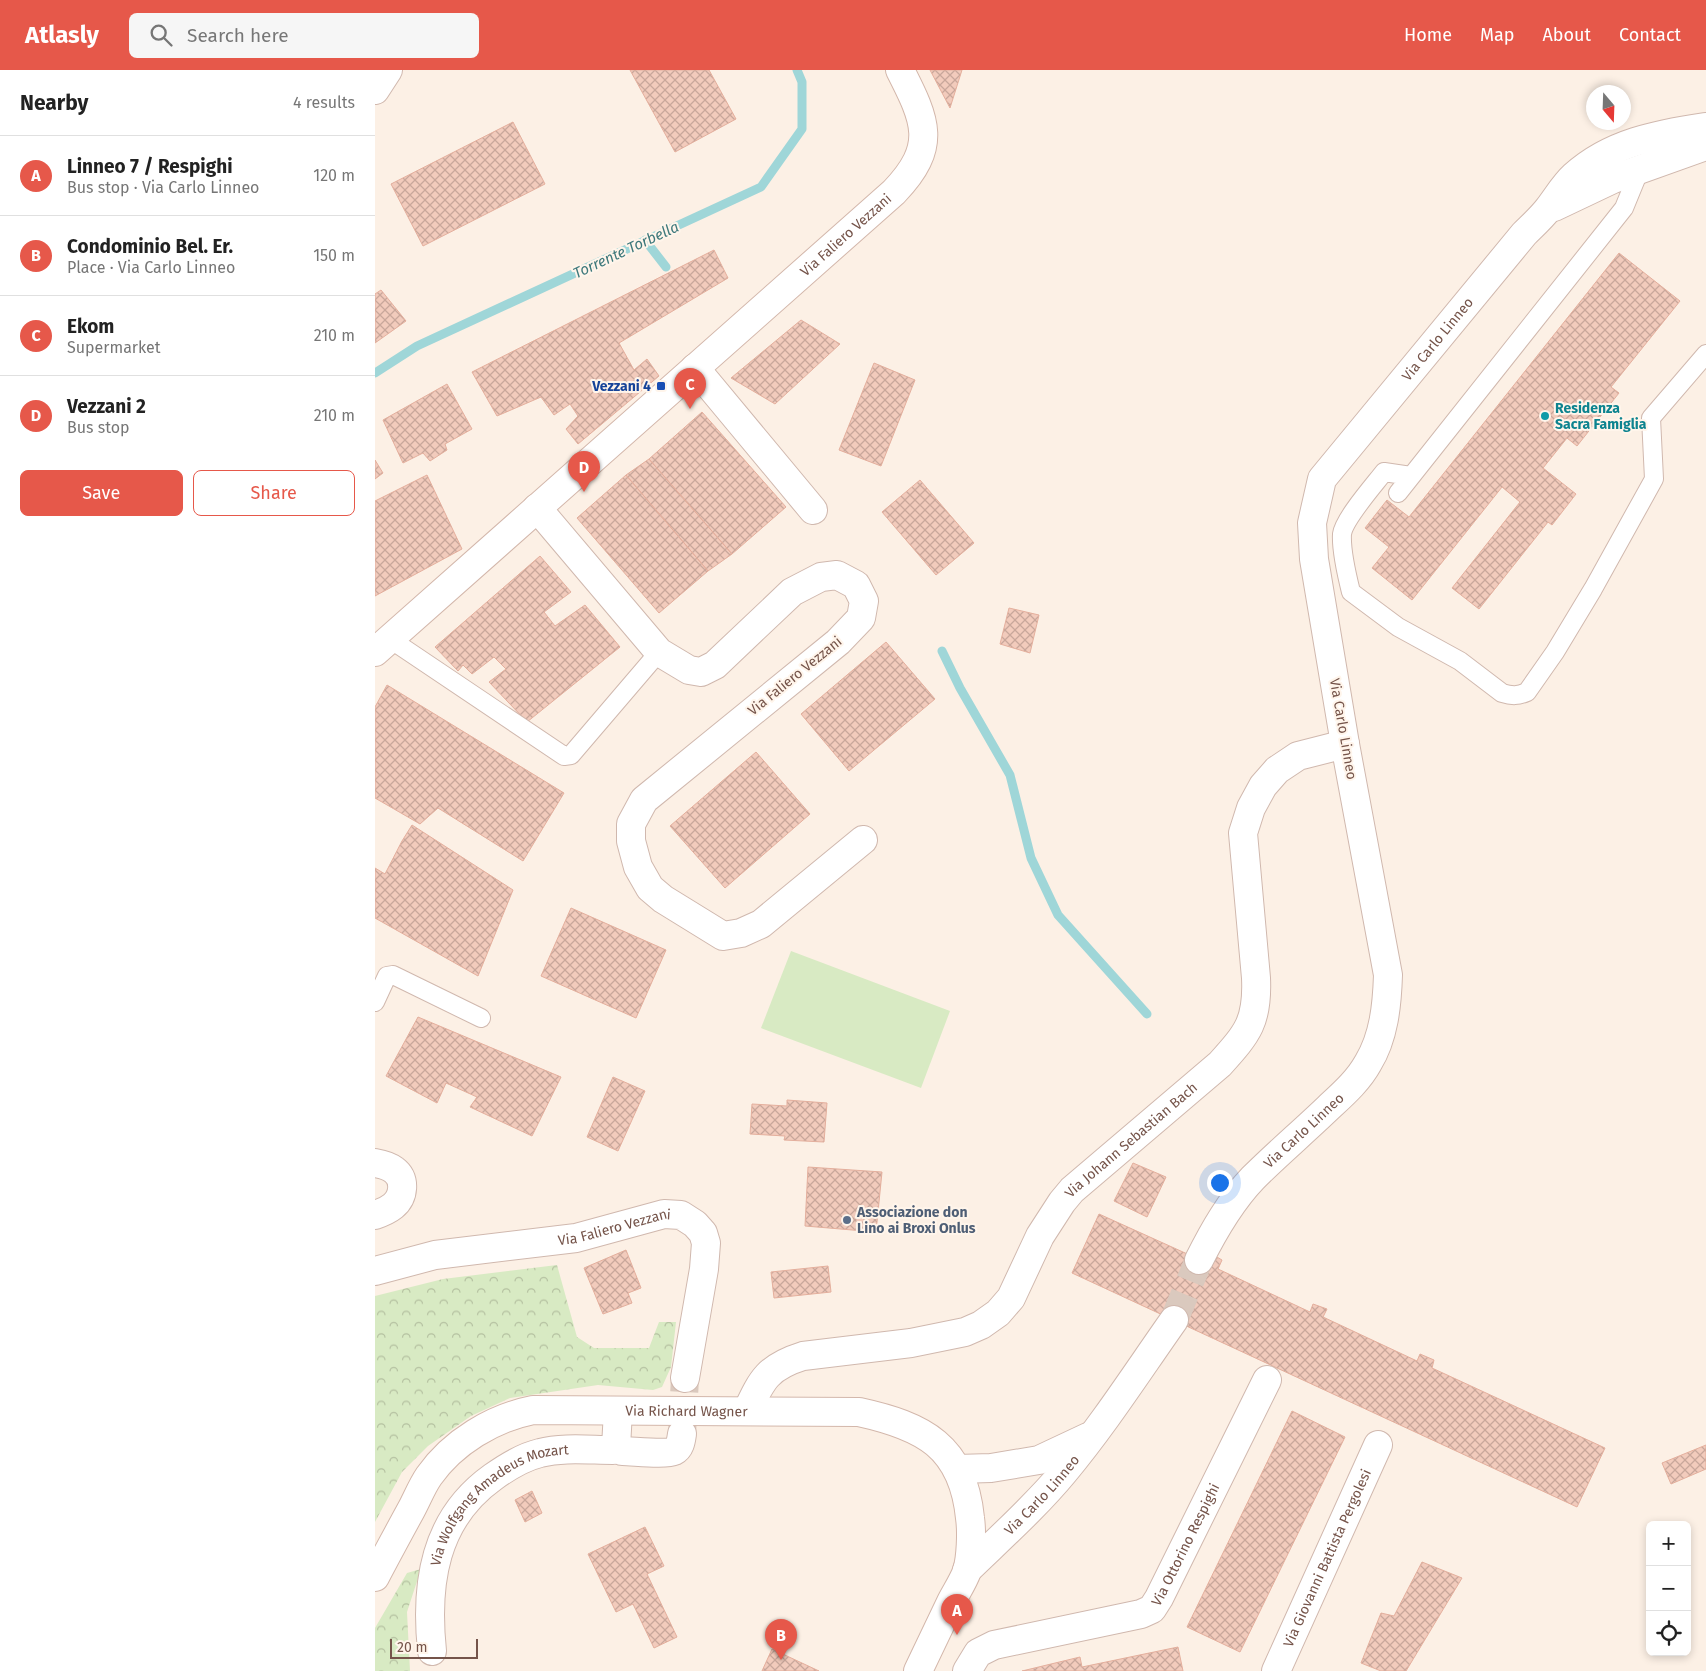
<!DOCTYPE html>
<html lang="en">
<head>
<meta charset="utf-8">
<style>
	:root { --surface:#fff; --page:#f6f6f6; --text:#222; --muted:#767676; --line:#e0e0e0; --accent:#e6584a }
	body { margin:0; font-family:"Fira Sans",sans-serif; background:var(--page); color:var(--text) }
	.controls { position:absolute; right:15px; bottom:15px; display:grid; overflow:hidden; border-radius:8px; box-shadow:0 2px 8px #0003 }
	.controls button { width:45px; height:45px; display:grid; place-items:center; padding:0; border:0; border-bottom:1px solid var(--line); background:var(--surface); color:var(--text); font:25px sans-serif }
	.compass { position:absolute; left:1211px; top:15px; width:45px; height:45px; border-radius:50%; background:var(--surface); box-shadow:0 2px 8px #0003; rotate:161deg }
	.scale { position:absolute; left:15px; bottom:12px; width:88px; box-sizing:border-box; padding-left:5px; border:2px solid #75544a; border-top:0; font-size:14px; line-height:18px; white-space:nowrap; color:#75544a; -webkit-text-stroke:4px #fff5eb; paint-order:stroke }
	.you { position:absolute; left:844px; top:1112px; width:18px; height:18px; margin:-12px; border:4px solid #fff; border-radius:50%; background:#1a73e8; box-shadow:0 0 0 8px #1a73e833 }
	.badge { display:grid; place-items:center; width:32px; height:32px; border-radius:50%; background:var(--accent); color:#fff; font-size:16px; font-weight:700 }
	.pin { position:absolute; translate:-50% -41px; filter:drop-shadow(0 1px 2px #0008) }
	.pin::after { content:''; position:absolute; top:26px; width:18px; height:15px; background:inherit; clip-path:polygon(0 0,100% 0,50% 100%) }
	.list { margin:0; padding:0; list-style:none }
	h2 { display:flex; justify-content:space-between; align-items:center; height:65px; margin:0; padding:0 20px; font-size:21px }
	h2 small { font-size:16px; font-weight:400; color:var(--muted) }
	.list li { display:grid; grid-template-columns:32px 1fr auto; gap:15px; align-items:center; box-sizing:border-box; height:80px; padding:0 20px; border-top:1px solid var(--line) }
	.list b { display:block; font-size:19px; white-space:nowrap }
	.list p { margin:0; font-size:16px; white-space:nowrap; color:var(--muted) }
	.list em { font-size:16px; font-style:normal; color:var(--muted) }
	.actions { display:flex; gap:10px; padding:15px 20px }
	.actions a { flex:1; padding:11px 0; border:1px solid var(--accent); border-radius:8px; text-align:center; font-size:18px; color:var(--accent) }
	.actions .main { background:var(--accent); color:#fff }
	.icon { flex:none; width:28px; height:28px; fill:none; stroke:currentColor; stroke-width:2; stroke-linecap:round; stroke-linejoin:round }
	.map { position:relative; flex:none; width:1331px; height:1601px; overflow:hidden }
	header { display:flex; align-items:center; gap:30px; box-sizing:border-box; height:70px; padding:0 25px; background:var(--accent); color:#fff }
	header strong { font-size:24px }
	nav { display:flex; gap:28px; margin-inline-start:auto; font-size:18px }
	.search { width:350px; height:45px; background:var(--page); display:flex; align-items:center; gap:12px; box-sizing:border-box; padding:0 18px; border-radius:8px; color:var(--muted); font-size:19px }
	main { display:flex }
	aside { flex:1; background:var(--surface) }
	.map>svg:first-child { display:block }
</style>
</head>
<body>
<header>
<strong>Atlasly</strong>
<div class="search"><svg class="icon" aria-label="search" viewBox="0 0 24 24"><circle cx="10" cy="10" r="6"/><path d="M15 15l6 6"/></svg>Search here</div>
<nav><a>Home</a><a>Map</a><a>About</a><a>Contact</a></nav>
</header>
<main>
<aside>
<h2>Nearby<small>4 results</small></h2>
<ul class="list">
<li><span class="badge">A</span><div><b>Linneo 7 / Respighi</b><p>Bus stop · Via Carlo Linneo</p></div><em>120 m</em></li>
<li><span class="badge">B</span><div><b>Condominio Bel. Er.</b><p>Place · Via Carlo Linneo</p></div><em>150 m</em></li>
<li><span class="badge">C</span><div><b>Ekom</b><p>Supermarket</p></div><em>210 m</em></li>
<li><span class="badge">D</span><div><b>Vezzani 2</b><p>Bus stop</p></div><em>210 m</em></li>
</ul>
<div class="actions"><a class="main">Save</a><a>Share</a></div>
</aside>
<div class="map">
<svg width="1331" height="1601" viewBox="0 0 1331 1601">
	<defs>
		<pattern id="forest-crowns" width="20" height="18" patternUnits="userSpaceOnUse" patternTransform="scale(1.25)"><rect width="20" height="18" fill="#d8eac3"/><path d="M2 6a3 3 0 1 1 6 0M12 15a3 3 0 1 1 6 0" fill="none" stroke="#b4c0a0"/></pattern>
		<pattern id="building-cross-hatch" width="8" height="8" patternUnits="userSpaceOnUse" patternTransform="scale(1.25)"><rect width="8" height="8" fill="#f2cbbc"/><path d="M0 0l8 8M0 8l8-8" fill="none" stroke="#c9a79b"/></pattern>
	</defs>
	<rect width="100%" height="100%" fill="#fcf0e5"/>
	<path fill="#d8eac3" d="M416,881l159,60 -29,77 -160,-60z"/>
	<path fill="url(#forest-crowns)" d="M182,1195l20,72 17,11h55l10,-26h17l-5,45 -9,20 -9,3 -55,-5 -88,13 -39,18 -43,30 -26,26 -27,50v-226l68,-17z
		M46,1499l-14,43 3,59h-35v-43l32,-55z"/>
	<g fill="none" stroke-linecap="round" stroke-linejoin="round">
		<path stroke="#9fd6d8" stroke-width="9" d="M270,170l21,27
			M0,303l42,-27 344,-159 41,-58v-47l-5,-12
			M567,581l18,37 50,87 21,83 27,57 89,99"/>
	</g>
	<path fill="url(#building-cross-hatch)" stroke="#e4af9d" d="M255,0h79l27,49 -61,33z
		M555,0h32l-12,38z
		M138,52l32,62 -122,62 -32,-62z
		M339,180l14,28 -109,65 15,27 13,-11 12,17 -81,68 -12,-15 12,-13 -8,-12 -16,11 -13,-18 -44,19 -25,-44z
		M1244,183l61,48 -69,86 8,6 -42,53 -10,-8 -24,30 33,26 -24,31 -4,-3 -69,87 -27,-21 68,-86 -18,-15 -90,113 -40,-32 17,-21 -24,-19 22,-28 22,17z
		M6,220l25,31 -31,22v-49z
		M426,250l39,24 -65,60 -44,-26z
		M499,293l41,17 -34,86 -42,-16z
		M72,314l25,45 -27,15 2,6 -17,11 -7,-8 -20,10 -20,-43z
		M327,342l84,95 -54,47 -83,-95z
		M274,389l83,95 -24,17 -82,-96z
		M0,390l8,13 -8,6z
		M52,405l35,74 -87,47v-95z
		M251,405l82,96 -49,42 -82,-95z
		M545,410l54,63 -38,32 -54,-63z
		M165,486l31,36 -27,20 11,14 30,-21 35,42 -93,75 -38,-40 17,-13 -12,-12 -22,17 -9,-9 -5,6 -23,-24z
		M634,538l30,7 -9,38 -30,-9z
		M511,572l49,57 -86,72 -48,-57z
		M12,615l177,108 -41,68 -85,-53 -18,16 -45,-26v-91z
		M381,682l54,62 -85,74 -55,-62z
		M37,755l101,65 -35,86 -103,-58v-50l10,6 17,-33z
		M196,838l95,42 -30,68 -95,-42z
		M43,947l143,60 -29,59 -62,-29 7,-10 -31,-14 -9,20 -51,-27z
		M238,1007l32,14 -27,60 -31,-14z
		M412,1030l40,3 -3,39 -40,-2 1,-4 -35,-2 2,-30 35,2z
		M758,1093l33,14 -19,40 -33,-16z
		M433,1097l74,5 -6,60 -71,-6z
		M724,1144l106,48 5,-9 12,7 -4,9 92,43 3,-8 14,5 -4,8 94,44 3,-7 14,6 -2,8 173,80 -28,59 -505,-234z
		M251,1180l15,38 -13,5 4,10 -29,11 -19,-46z
		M453,1196l3,26 -57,6 -3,-26z
		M917,1341l53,26 -105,215 -53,-25z
		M1331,1375v24l-35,15 -9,-21z
		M157,1421l10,22 -17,9 -10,-22z
		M270,1457l19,39 -17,8 30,63 -23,11 -21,-44 -17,8 -28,-58z
		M1047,1492l40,16 -56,93h-25l-20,-8 20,-50 13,3z
		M803,1577l5,24h-161l58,-14 2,10z
		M397,1579l47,22h-57z"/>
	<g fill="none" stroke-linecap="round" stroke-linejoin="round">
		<path stroke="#dac9be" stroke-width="28" stroke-dasharray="28 14" stroke-linecap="butt" d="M799,1250l25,-60
			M307,1364l3,-56"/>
		<defs>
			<path id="lane" d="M1036,406l-27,-4c-10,13 -40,47 -42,62 -1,16 5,42 9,58l47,35 62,34 42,32c10,3 16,3 25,-1l28,-40 38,-63 61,-110 -3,-61 55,-64
				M1023,423l226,-285 16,-39
				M15,569l174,117 7,-1 88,-103
				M0,932l12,-26 6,-1 88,43"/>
			<g id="street">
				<path d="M0,20l13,-20"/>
				<path d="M1179,137l59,-28 90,-32"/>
				<path d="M320,298l118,142"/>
				<path d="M162,438l122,144 30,18 12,2 14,-7 77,-73 29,-15 16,-2 19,10 8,16 -3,17 -23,24 -194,158 -13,24v17l7,26 12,21 13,11 60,37 18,-3 20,-9 102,-84"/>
				<path d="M0,1093c6,1 14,3 19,7 12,9 10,27 -1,36 -5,4 -12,7 -18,9"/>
				<path id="s1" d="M824,1190c15,-30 31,-58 54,-82 24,-24 50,-46 75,-70 15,-14 30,-27 40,-45 16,-26 19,-58 20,-88l-43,-231 -31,-185 -2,-36 10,-44 202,-245c8,-8 17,-16 24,-25 8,-10 16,-24 26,-33 36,-33 84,-42 131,-49"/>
				<path id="s2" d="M0,1201l60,-16 141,-17 88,-24 17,1 14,9 8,9 3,10 -2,26 -19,109"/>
				<path id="s3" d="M372,1341c15,-32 21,-44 56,-55l108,-13 54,-11 16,-7 17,-12 13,-15 29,-62 22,-34 10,-12 148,-126c28,-31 38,-43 36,-86l-13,-145 8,-25 12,-22 14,-16 21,-14 47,-12"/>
				<path d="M241,1377l6,4c11,0 43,4 52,0 6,-3 7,-10 8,-17"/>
				<path d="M582,1399l34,-1 48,-8 49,-23"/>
				<path id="s4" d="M592,1500c33,-32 68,-63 97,-98 40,-48 74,-101 110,-152"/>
				<path id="s5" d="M57,1581c-7,-67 2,-132 61,-174 14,-10 30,-20 47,-24 23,-6 49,-3 73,-3l3,-3 2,-36"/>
				<path id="s6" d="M592,1601l11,-18 16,-8 147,-31 11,-5 7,-11 108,-218"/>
				<path id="s7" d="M901,1601l102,-226"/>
			</g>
			<g id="secondary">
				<path id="s8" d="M0,582l519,-460c44,-46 32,-71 6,-122"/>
				<path id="s9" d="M0,1507c12,-23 24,-45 36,-67 6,-11 11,-24 18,-34 24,-34 64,-58 104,-66l326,2c64,14 104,34 111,106 2,14 1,40 -3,53 -4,11 -11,21 -16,31 -11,23 -22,46 -33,69"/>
			</g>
		</defs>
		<use href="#lane" stroke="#d0b8ae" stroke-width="20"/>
		<use href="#street" stroke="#d0b8ae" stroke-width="30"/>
		<use href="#secondary" stroke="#d3b7ab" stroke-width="30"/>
		<use href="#lane" stroke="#fff" stroke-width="18"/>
		<use href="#street" stroke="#fff" stroke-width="28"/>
		<use href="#secondary" stroke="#fff" stroke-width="28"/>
	</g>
	<rect fill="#1a4fb4" stroke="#fff5eb" stroke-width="2" x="281" y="311" width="10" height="10" rx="2.5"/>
	<circle fill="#0f9aa8" stroke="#fff5eb" stroke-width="2" cx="1170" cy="346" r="5"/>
	<circle fill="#5c6f8a" stroke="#fff5eb" stroke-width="2" cx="472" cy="1150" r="5"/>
	<g text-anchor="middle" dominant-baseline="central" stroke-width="4" stroke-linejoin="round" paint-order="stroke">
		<g font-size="14" fill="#75544a" stroke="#fff5eb">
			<text stroke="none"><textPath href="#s8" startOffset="629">Via Faliero Vezzani</textPath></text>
			<text stroke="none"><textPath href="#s1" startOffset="1038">Via Carlo Linneo</textPath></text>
			<text transform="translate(420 606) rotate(-39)">Via Faliero Vezzani</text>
			<text transform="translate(968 659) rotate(80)">Via Carlo Linneo</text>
			<text stroke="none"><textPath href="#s1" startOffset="168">Via Carlo Linneo</textPath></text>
			<text stroke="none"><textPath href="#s3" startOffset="506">Via Johann Sebastian Bach</textPath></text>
			<text stroke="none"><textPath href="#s2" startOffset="244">Via Faliero Vezzani</textPath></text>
			<text stroke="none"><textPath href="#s9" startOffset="394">Via Richard Wagner</textPath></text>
			<text stroke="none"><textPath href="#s4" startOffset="106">Via Carlo Linneo</textPath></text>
			<text stroke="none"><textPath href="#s5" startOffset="181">Via Wolfgang Amadeus Mozart</textPath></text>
			<text stroke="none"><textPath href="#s6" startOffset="274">Via Ottorino Respighi</textPath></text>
			<text stroke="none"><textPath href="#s7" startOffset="124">Via Giovanni Battista Pergolesi</textPath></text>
		</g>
		<g font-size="14" font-weight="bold" fill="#164399" stroke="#fff5eb" text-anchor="end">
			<text x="276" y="316">Vezzani 4</text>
		</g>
		<g font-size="14" font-weight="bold" fill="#0d838f" stroke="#fff5eb" text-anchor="start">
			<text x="1180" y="338">Residenza<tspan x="1180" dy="16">Sacra Famiglia</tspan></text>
		</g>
		<g font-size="14" font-weight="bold" fill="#4e5e75" stroke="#fff5eb" text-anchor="start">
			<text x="482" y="1142">Associazione don<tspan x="482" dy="16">Lino ai Broxi Onlus</tspan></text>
		</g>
		<g font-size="15" font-style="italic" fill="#3d787b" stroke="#fff5eb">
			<text transform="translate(251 180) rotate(-25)">Torrente Torbella</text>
		</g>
	</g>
</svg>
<div class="controls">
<button>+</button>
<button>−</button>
<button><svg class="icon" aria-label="locate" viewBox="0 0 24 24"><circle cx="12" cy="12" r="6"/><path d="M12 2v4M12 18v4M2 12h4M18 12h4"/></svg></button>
</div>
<svg class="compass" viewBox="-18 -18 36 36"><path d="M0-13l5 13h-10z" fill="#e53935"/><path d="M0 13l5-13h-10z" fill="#767676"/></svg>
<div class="scale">20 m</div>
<div class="you"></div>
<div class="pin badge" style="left:582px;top:1565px">A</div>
<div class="pin badge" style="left:406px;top:1590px">B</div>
<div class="pin badge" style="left:315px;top:339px">C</div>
<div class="pin badge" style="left:209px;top:422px">D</div>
</div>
</main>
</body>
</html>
